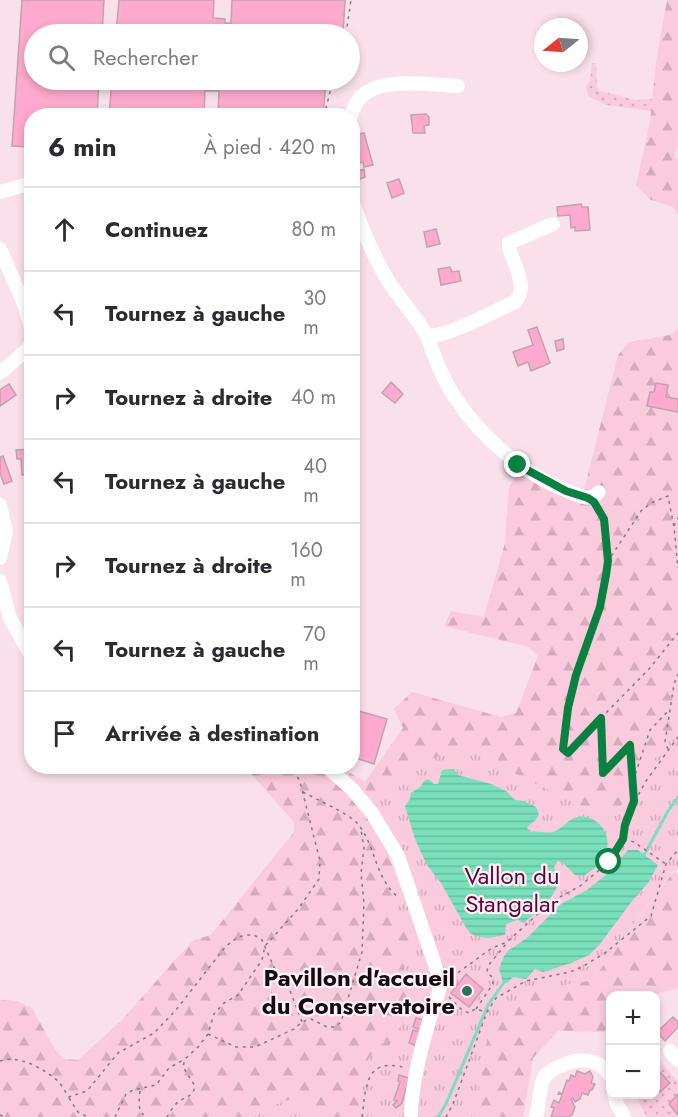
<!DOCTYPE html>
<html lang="fr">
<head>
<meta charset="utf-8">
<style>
	:root { --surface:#fff; --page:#f7f7f7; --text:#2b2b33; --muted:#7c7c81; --line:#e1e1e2 }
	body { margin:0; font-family:Jost,sans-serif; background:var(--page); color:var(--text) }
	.controls { position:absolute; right:18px; bottom:18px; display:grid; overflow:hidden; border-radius:12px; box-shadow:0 3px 9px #0003 }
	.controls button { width:54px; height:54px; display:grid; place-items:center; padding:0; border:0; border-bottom:2px solid var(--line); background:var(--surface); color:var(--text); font:30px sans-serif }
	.compass { position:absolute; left:534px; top:18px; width:54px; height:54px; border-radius:50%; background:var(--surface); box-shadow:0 3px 9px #0003; rotate:253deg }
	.stop { position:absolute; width:18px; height:18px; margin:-14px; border:4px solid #0b8043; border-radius:50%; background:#fff }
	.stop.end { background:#0b8043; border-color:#fff; box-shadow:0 2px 6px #0008 }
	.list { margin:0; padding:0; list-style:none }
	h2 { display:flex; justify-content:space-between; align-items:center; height:78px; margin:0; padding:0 24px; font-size:26px }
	h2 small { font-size:20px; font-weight:400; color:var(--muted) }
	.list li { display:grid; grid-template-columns:39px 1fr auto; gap:18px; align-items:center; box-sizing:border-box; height:84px; padding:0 24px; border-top:2px solid var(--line) }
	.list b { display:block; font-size:22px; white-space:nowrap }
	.list em { font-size:20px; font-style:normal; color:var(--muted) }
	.icon { flex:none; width:33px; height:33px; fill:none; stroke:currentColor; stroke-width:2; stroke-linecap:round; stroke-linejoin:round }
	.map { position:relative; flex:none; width:678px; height:1117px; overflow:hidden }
	.search { position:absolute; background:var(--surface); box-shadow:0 3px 9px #0003; left:24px; top:24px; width:336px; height:66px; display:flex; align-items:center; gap:15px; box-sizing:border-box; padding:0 21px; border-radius:33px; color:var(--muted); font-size:22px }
	.panel { position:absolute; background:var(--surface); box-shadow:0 3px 9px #0003; left:24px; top:108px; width:336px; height:666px; border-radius:24px }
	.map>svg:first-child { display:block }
</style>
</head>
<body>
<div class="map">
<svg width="678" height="1117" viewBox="0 0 678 1117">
	<defs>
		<pattern id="grass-dots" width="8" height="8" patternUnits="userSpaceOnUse" patternTransform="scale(1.5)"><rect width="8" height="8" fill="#facadd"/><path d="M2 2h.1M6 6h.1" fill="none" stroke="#d5acbd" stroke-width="1.8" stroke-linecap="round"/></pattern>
		<pattern id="forest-firs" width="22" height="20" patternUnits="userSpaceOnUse" patternTransform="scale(1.5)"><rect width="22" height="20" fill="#facadd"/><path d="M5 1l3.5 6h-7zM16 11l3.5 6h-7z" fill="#d5acbd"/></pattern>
		<pattern id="park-tufts" width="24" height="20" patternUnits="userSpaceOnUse" patternTransform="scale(1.5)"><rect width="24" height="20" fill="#facadd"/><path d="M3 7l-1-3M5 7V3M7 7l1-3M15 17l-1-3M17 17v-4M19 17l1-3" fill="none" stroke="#d5acbd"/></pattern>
		<pattern id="water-rules" width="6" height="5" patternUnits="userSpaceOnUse" patternTransform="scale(1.5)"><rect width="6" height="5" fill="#7adfbb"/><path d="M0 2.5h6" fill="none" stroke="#69bea0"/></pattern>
	</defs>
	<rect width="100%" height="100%" fill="#fae0ea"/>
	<path fill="url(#grass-dots)" d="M592,63h4l1,24 3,4 36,9 16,-1 -1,12 -45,-6 -18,-9 -2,-10 4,-5z
		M660,1061l18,21v35h-31l-12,-22 21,-1v-30z"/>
	<path fill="url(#forest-firs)" d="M667,0h11v141l-3,15 3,4v55l-5,-8 -22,-7 -15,-15 14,-63 6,-60z
		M678,329v401l-40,49 -17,27 -13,8 -18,-4 -36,-17 -132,-31 -25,26 -28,12 52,145 8,37 -42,67 -19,11 -10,55 -3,2h-29l-26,-19 -19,4 -33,15h-248v-117l17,1 15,7 23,42 9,9 14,1 43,-39 54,-61 19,-20 17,-5 83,-103v-10l-49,-55h96l24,15 38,-54 -9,-19 18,-17 89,25 15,-4 22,-57 -9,-9 -85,-21 7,-15 33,6 21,-74 4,-57 12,-15 62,23 35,-139 11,-13 41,-7z
		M674,871l4,3v114l-24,7 -44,1v26l-6,10 -46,-1 -25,27 -10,59h-48l12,-78 35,-46 70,-13z"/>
	<path fill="url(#park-tufts)" d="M678,730v139l-5,2 -81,109 -70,13 -35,46 -12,78h-120l3,-3 10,-54 13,-17 6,5 42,-65 -26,-5v-27l18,-7 -8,-20 -11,-2 -5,-21 5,-12 -33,-89 5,-9 23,-3 25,-26 41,-14 127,62 18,4 13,-8 17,-27z
		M300,1098l26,19h-78l33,-15z"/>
	<path fill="url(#water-rules)" d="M454,769l4,6 33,9 15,7 9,9 9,1 12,6c7,12 -3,13 -9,21l4,4c8,-2 15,2 22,0 12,-4 18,-18 33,-15 20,4 28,28 16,44 -5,6 -12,11 -19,15l-8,-1 -13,-13 -4,-1 -4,6c1,4 4,10 4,14 1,13 -25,35 -35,42l-5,-3 -12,4 -1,11 -17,3 -12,-2 -6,-3 -5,-7 -24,-43 -14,-18 -12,-26 -10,-33 5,-7 1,-6 9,-6 5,-7 3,-1 6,5h4l4,-14z
		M628,850h10l20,15 -10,18 -16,18 -32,43 -11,11 -18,8 -28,9 -8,-3 -9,10 -13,-2 -6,6h-4l-4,-14 5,-13 5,-6 18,-12 34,-34 26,-14 20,-16z"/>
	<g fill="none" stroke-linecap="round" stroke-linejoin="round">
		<path stroke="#7adfbb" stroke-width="3" d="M643,857l25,-46 10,-14
			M438,1117l8,-13 42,-99 17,-24"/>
	</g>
	<path fill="#fea9cd" stroke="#bda5ae" stroke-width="1.5" d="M22,0h82l-2,34h-68v46h65l-2,36h-65v31l-20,-1z
		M119,0h95l-1,18 12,1v4h6l1,-23h113l-2,34h-227z
		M112,80h214l-3,36h-105l1,-25h-14l-1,25h-95z
		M426,114l3,3v8l-5,1 1,7h-12l-2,-18z
		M364,133l9,32 -9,2 -1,-5 -7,2 -4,-16 6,-2 -3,-11z
		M364,169l1,8 -12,5 -1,-9z
		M399,179l5,14 -12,5 -5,-15z
		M581,204l1,3h6l2,23 -15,1v-4l-4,1 -1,-13 -12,1 -1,-9z
		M436,229l4,15 -13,3 -3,-15z
		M450,267l2,5 7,-1 2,10 -20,4 -3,-16z
		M537,327l13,36 -19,8 -3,-9 -10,4 -5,-14 20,-7 -5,-15z
		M563,339l1,10 -7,2 -2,-10z
		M391,382l12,12 -8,9 -13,-10z
		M656,383l12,2 -2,12 12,2v13l-31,-6 3,-14h4z
		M9,384l7,11 -16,11v-16z
		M32,449v25l-10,1 -1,-16h-4l-1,-9z
		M3,456l9,25 -8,3 -4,-11v-16z
		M352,709l35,10 -13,45 -22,-7z
		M466,974l17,15 -14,18 -18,-14z
		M673,1017l5,5v5l-13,14 -8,-9z
		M416,1018l8,2 -3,10 -8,-3z
		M413,1030l8,2 -4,14 -8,-3z
		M577,1071l8,3 5,-3 3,6 -2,6 4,1 -3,6h-2l-2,5 -6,-2 -2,6 -5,3 -2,-4 -2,1 4,8 -3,8 -4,2h-17l3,-9 -3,-1 3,-7 5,3 3,-8 -4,-1 1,-2 3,2 5,-14 2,1 2,-6 4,2z
		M660,1072l10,11 -10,9 -4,-5v-11z
		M399,1075l10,3 -7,25 -6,5 -3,-3 4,-4 -3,-1 6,-18 -2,-1z
		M678,1094v18l-1,2 -8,-10z"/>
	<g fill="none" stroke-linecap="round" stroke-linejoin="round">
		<path stroke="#89787f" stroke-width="1.5" stroke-dasharray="3 4.5" stroke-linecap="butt" d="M346,34l5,-34
			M324,116l7,-28 5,-8
			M598,509l6,10 4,42 33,-50 10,-8 17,-7 6,31 4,41
			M674,526l4,-8
			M608,561c-6,65 -42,122 -45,188l5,4 33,-35 2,55 27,-28 4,54
			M601,718l48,-49 29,-36
			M668,749l-3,-7 9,-58 4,-10
			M633,781l17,-51 20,-21
			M303,792c13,7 46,22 54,31 19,22 18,56 41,74
			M624,839l10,3 32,22
			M452,977l40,-29 15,-6 44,-40 29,-16 29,-24 14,-23 8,-31 15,-27 32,-44
			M449,997l13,13 7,3 6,-4 12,3
			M476,1009l17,-25 -1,-7 -5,-5 1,-6 18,-22
			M208,1034l28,13h19l39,-18 8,-7 9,-3 16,8h8l6,-5 21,-70 2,-49 -3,-30 3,-25 -3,-18
			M0,1061c19,-7 44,8 58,20 4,4 7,11 11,16l18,-6 31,-38 36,-20 22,-23 50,-64 12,-9 9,-2h7l8,5 15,34 12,14 13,34
			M140,1091c-1,10 -3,20 6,26
			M69,1098l9,14 10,5
			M0,1115l4,2
			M115,1117l11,-23 7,-4 23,-5 13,-17 14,-8
			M167,1117c3,-5 8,-14 14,-17 7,-4 12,-4 14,-14l-12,-19 2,-8 13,-12 10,-13 6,-20 10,-11 14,-8 24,-35 3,-14 34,-38 20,-29 1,-18 -20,-79 -8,-16
			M362,1117c4,-30 3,-61 44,-49
			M446,1117l7,-13 34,-92 9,-14 30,-17 44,-9 12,-5 23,-14 46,-37 15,-52 12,-14"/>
		<path stroke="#fff" stroke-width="14" d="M351,116c10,-45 73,-31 107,-30
			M0,192l32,-9
			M352,201c11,28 21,56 37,81 12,19 27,34 38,54 21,1 67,-25 88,-34 14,-14 -1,-37 -6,-54v-5l44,-19
			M0,249l24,55 8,27
			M427,336c8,22 16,44 29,63 25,38 71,78 114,93 10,4 21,10 29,0
			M0,373l29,-25 3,-10
			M0,505l6,27 -6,26
			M0,581l10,37 22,39
			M326,766l26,23 20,24 26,43 41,121c3,15 -5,27 -9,41 -9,30 -19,68 -19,99
			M670,1051l8,9
			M614,1094l3,10 7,13
			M536,1117c4,-13 2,-29 9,-41 3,-4 7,-5 11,-8 19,-10 41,-12 54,7"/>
	</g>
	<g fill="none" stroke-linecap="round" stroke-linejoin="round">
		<path stroke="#0b8043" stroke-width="8" d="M518,465l48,26 22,7 6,4 10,17 4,42 -2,14 -6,32 -24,68 -8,33 -5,41 5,4 33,-35 2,55 27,-28 4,56 -9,24 -2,14 -14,23"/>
	</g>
	<circle fill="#33705b" stroke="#fdf2f6" stroke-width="2" cx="467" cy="991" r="6"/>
	<g text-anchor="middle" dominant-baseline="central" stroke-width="4.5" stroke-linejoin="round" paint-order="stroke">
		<g font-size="24" fill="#64003c" stroke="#fdf2f6">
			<text x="512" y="875">Vallon du<tspan x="512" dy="28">Stangalar</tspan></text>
		</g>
		<g font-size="24" font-weight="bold" fill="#150c10" stroke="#fdf2f6" text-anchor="end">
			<text x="455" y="977">Pavillon d'accueil<tspan x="455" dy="28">du Conservatoire</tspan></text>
		</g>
	</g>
</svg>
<div class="controls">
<button>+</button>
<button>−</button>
</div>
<svg class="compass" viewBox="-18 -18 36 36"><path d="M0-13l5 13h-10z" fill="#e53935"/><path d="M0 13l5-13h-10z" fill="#7c7c81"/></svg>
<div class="stop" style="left:609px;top:862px"></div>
<div class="stop end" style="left:518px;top:465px"></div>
<div class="search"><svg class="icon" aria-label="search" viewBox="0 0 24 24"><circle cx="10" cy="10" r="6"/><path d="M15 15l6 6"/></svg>Rechercher</div>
<section class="panel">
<h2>6 min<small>À pied · 420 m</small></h2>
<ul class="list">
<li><svg class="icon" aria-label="ahead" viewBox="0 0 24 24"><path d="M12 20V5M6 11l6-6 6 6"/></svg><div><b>Continuez</b></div><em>80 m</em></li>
<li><svg class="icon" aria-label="left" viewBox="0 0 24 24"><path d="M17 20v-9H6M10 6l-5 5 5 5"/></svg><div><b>Tournez à gauche</b></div><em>30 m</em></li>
<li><svg class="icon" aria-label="right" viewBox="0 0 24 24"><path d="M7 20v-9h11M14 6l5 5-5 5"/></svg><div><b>Tournez à droite</b></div><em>40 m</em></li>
<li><svg class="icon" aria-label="left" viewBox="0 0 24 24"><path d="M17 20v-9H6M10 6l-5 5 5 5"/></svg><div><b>Tournez à gauche</b></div><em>40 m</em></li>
<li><svg class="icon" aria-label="right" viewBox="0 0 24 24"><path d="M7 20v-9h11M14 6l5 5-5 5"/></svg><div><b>Tournez à droite</b></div><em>160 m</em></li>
<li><svg class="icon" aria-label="left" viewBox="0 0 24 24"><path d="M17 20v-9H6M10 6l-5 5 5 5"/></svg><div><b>Tournez à gauche</b></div><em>70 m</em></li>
<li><svg class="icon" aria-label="arrive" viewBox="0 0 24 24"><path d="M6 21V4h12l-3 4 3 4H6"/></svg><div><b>Arrivée à destination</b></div></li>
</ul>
</section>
</div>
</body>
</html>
